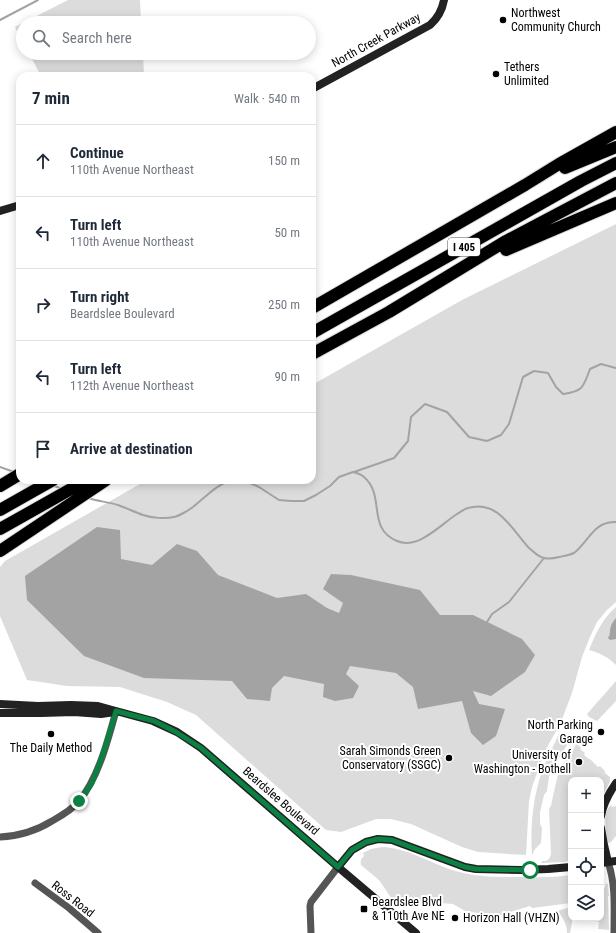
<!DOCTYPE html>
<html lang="en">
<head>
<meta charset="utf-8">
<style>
	:root { --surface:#fff; --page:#f2f2f3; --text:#1f2937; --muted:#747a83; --line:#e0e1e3 }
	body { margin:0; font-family:"Roboto Condensed",sans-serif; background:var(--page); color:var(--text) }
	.controls { position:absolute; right:12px; bottom:12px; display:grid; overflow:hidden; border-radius:8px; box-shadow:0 2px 10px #0003 }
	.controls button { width:36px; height:36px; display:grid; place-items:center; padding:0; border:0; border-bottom:1px solid var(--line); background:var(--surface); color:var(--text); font:20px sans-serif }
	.stop { position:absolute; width:12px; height:12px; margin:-9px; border:3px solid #0b8043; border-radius:50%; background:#fff }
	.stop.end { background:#0b8043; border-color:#fff; box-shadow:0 1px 4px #0008 }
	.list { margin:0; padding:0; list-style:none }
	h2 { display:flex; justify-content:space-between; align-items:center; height:52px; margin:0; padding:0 16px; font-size:17px }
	h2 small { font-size:13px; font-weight:400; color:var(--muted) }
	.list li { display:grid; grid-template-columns:26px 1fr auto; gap:12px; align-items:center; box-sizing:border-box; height:72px; padding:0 16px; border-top:1px solid var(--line) }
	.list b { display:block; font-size:15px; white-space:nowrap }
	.list p { margin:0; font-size:13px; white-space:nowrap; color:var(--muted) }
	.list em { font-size:13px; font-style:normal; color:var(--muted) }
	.icon { flex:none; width:22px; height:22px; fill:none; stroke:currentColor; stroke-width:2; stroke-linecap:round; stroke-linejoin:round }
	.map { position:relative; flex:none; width:616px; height:933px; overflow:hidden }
	.search { position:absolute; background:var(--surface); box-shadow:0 2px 10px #0003; left:16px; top:16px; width:300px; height:44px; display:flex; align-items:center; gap:10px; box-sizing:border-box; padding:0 14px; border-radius:22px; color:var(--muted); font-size:15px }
	.panel { position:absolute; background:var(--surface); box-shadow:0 2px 10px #0003; left:16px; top:72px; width:300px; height:412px; border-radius:12px }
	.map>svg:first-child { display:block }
</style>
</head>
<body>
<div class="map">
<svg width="616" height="933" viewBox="0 0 616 933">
	<rect width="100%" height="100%" fill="#fff"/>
	<path fill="#dcdcdc" d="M68,0h72l1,23h-118v20l-8,-16z
		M29,53h114l1,23h-103z
		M616,224v378l-9,8 -10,12 -7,15 -8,20 -10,36 -11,29 -16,29 -8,22 -5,14 -3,14 -3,54 -48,-3 -16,-5 -51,-23 -20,-5h-15l-35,13 -15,-2 -130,-115 -29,-13 -47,-15 -53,-1 -40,-6 -27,-64v-49l5,-6 142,-81h165v-95l150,-85z
		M616,607v58c-8,-8 -16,-12 -27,-15 7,-17 13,-31 27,-43z
		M616,681v20l-19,20 -8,-4 -2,-3z
		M559,734h3l5,4 1,2 -1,5 -8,13 -7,9 -3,10 -2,14 -3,4 -4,17v12l2,4 -1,15 -6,6 -3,6c-2,-29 1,-57 10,-84 5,-12 11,-25 17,-37z
		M576,743l5,5 -1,1 5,4 -1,2 5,4h1l8,8 2,-1 5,5v2l5,4v5l-9,16v-18h-30v80l-7,2 -23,1 1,-2h4l3,-2 2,-5 -2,-45 2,-3c3,-13 5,-27 10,-39 5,-9 13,-15 15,-24z
		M611,805l1,2 4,-1v30l-5,6 -3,1c-2,-11 -6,-29 3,-38z
		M382,847c25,1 47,15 70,23 22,7 42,7 64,7 18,0 37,1 55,-2v28l-39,5 -2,-2 -29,9 -16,-1 -20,-3 -12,-7 -52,-4 -5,5 -17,-25 -18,-15c-1,-4 0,-6 3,-9l-1,-3 8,-4z
		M606,883l2,1 1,12h-1l1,34 -11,-1 1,-7 -7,-2v-2h9v-18z
		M571,907v11h2l-3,15h-3c0,-10 -4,-15 -10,-22z"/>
	<path fill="#a3a3a3" d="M97,527l23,3 1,29 31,6 25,-21 20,7 21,24 59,23 29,-4 21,14 12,5 4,-10 -20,-14 8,-15 20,1 69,15 20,25h33l49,24 13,16 -10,17 -34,24 -18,-5 6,13 26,5 -9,27 -13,9 -12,-12 -9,-32 -44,8 -5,-22 -17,-14 -46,-7 -4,8 13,12 -6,12 -18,3 -12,-4 1,-13 -40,-8 -12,12 -2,13 -23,-2 -15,-18 -88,-3 -60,-22 -57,-56 -2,-24z
		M616,618v21l-6,1 -2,-2c3,-4 1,-7 3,-12 1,-3 3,-6 5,-8z"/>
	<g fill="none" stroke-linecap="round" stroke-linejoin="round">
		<path stroke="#a3a3a3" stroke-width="2" d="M0,20l38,-20
			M0,467l14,5
			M354,472l40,-14 14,-17 3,-24 14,-13 22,8 22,25 18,4 14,-6 8,-11 14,-47 11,-6 14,2 8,14 7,7c21,-3 20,-7 27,-25l11,-5 15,4
			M241,480l7,2 11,5 20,13 12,1h13l12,-6 14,-9 9,-9 14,-5c3,1 8,2 11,5 22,19 2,51 33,64 21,9 43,-16 60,-27 4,-2 7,-5 11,-6 30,-9 44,22 61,40 5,4 9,9 15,10 4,1 11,0 15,-1 5,-1 11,-2 15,-4 11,-8 19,-27 33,-30 3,-1 6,-1 9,-1
			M54,486l9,3
			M88,498c9,3 20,4 30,7 8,3 17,7 25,10 9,3 22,4 31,2 5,-1 15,-7 19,-10 13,-10 24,-24 41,-27
			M487,622l5,-8 17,-12 35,-44"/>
		<defs>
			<path id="highway" d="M565,168l51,-21
				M506,250l110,-47
				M312,308l213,-123 34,-21 57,-32
				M312,333l269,-152 35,-18
				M312,354l77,-42 117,-71 110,-58
				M0,486l20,-12
				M0,510l53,-30
				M0,529l87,-49
				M0,551l106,-71"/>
		</defs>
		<use href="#highway" stroke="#dbdbdb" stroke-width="14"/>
		<path stroke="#555" stroke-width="7" d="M0,837c19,-1 36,-6 52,-16 9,-5 20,-11 27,-20 19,-22 29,-61 37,-90
			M608,862c8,22 6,48 6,71
			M35,883l34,25 29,25
			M311,933l-1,-27 1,-4 27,-35"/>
		<path stroke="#222" stroke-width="8" d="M312,89l118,-64c8,-7 12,-14 14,-25
			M0,211l20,-6
			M0,704l38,2 33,-1 27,1 18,5 37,10 24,11 24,16 137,119 78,66
			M0,713h41l33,-1 27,2 14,-2
			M601,816c2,-12 8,-23 15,-33
			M601,828l3,17 4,17
			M601,863l15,-2
			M338,867l14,-17 14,-8 12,-3 14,1 73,27 11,2 45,1 27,-1 23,-2"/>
		<use href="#highway" stroke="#000" stroke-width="12"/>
	</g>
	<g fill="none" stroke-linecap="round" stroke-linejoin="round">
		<path stroke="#0b8043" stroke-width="5" d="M79,801l13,-18 13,-35 11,-37 38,10 22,11 25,16 137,119 14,-17 14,-8 12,-3 14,1 73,27 11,2 54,1"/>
	</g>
	<g fill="#000" stroke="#fff" stroke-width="1.5">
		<circle cx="503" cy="20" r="4"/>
		<circle cx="496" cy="74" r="4"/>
		<circle cx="601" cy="732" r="4"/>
		<circle cx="51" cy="734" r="4"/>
		<circle cx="449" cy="758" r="4"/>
		<circle cx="579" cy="762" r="4"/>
		<rect x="360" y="905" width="8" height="8" rx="2"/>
		<circle cx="455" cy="918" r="4"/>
	</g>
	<g text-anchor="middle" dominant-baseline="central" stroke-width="4" stroke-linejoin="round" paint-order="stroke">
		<rect fill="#fff" stroke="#4c4c4c" stroke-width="1" x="448" y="238" width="32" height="18" rx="3"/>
		<g font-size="11" font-weight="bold" fill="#000">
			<text x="464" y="247">I 405</text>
		</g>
		<g font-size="12" fill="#000" stroke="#fff" text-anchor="start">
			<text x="511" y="13">Northwest<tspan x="511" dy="14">Community Church</tspan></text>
			<text x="504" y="67">Tethers<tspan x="504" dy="14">Unlimited</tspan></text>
			<text x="593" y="725" text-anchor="end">North Parking<tspan x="593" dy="14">Garage</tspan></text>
			<text x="51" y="748" text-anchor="middle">The Daily Method</text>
			<text x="441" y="751" text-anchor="end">Sarah Simonds Green<tspan x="441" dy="14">Conservatory (SSGC)</tspan></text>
			<text x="571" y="755" text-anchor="end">University of<tspan x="571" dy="14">Washington - Bothell</tspan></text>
			<text x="372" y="902">Beardslee Blvd<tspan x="372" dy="14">&amp; 110th Ave NE</tspan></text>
			<text x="463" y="918">Horizon Hall (VHZN)</text>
		</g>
		<g font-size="12" fill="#000" stroke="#fff">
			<text transform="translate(376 40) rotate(-29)">North Creek Parkway</text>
			<text transform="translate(281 801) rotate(41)">Beardslee Boulevard</text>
			<text transform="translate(73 899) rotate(38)">Ross Road</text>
		</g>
	</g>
</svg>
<div class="controls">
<button>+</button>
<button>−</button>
<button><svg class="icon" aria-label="locate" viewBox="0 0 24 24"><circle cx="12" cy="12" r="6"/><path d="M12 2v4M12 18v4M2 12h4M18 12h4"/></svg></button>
<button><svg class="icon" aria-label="layers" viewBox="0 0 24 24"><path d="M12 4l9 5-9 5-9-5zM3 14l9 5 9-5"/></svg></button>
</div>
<div class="stop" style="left:530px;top:870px"></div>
<div class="stop end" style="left:79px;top:801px"></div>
<div class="search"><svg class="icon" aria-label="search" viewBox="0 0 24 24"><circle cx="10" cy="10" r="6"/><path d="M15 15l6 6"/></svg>Search here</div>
<section class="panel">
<h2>7 min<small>Walk · 540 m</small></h2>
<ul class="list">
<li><svg class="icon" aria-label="ahead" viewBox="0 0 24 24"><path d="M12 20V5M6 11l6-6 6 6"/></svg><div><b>Continue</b><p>110th Avenue Northeast</p></div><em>150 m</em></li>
<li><svg class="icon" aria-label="left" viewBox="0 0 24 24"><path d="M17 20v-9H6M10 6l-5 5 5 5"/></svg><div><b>Turn left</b><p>110th Avenue Northeast</p></div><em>50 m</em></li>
<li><svg class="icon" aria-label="right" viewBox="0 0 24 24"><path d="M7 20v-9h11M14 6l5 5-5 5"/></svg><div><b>Turn right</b><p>Beardslee Boulevard</p></div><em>250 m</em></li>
<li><svg class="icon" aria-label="left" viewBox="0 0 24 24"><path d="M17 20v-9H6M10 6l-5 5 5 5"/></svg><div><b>Turn left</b><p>112th Avenue Northeast</p></div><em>90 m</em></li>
<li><svg class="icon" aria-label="arrive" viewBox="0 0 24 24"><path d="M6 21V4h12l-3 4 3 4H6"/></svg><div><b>Arrive at destination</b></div></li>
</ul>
</section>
</div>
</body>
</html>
